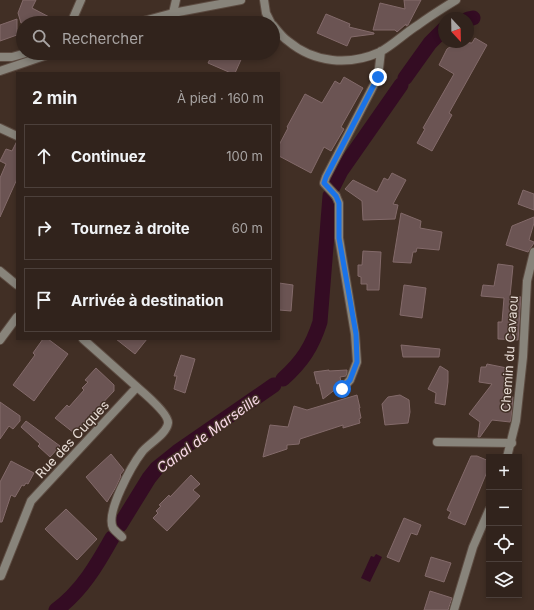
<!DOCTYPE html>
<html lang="fr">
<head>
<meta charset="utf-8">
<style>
	:root { --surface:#31231c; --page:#3d2f29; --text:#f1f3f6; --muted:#a8a4a3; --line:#4c403b }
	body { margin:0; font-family:Inter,sans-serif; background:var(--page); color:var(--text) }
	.controls { position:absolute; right:12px; bottom:12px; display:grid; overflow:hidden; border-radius:0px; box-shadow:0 2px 6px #0003 }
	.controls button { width:36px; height:36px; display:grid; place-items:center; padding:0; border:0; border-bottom:1px solid var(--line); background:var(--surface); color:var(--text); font:20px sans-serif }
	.compass { position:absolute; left:438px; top:12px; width:36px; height:36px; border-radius:50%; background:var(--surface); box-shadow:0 2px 6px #0003; rotate:158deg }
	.stop { position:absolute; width:12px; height:12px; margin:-9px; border:3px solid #1a73e8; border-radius:50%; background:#fff }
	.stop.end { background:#1a73e8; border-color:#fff; box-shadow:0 1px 4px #0008 }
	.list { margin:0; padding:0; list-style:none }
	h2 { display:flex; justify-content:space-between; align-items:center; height:52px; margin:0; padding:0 16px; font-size:17px }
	h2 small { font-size:13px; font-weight:400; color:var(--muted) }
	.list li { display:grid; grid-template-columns:26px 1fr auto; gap:12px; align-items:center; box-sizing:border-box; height:64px; margin:0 8px 8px; padding:0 8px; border:1px solid var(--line); border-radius:0px }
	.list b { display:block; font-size:15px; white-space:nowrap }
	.list em { font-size:13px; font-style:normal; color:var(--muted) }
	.icon { flex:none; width:22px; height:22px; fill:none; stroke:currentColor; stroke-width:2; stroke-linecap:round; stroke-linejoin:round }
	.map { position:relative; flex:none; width:534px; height:610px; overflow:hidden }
	.search { position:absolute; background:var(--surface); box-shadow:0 2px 6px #0003; left:16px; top:16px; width:264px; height:44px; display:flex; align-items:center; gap:10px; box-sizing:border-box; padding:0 14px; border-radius:22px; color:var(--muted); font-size:15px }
	.panel { position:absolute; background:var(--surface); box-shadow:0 2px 6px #0003; left:16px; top:72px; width:264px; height:268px; border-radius:0px }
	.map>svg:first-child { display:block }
</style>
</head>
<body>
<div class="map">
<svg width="534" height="610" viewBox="0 0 534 610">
	<rect width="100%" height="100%" fill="#412f25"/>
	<path fill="#340c23" d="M376,554l6,3 -12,25 -9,-4 10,-22 3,1z"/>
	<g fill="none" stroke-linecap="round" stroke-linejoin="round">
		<path stroke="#340c23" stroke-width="15" d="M468,19l5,-1
			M405,78l25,-35 14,-14
			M333,187l8,-16 60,-86
			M283,379c19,-17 29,-32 37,-57l10,-126
			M120,525l29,-47 8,-10 20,-16 97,-67
			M56,610c25,-18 41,-45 56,-72"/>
	</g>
	<path fill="#6b5453" stroke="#836a6a" d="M23,0h13l-4,8 23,12 -1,3h-15l-8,-4 -2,4h-8l-3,-10z
		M404,0h17l-13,25 -2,1v-2l-9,8 -2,-2h-22l7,-27 25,6z
		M326,14l24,10 -1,3 25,6v1l-23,3 -4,9 -30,-13z
		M17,19v16l-17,6v-16z
		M475,38l12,7 -38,68 3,2 -20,36 -15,-8 8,-14 -2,-1 31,-54 -15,-9 8,-16 10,-7 15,1z
		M213,53h31l-9,20h-4l-23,-10z
		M344,77l19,11 -22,39 3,2 -13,22 -7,-4 -13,26 -32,-17v-11l9,-17 -1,-1 18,-33 17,9 13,-22 5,3z
		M17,141v38l-17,38v-39l6,-14 -6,-3 6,-12 6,2z
		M392,173l14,7 -13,24 5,1 -3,14 -32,1 -1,-19 -17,-12 8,-9 24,12 7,-14 4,2z
		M523,190l11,4v16l-16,-6z
		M401,213l20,8 -1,7 22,4 -3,18 -22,-2 -1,4h-3l-2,11 -18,-1z
		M534,217v6l-5,17 5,2v1l-6,9 -22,-7 6,-19z
		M363,251l18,1 -2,38h-12v-6h-6v-7l-3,-1v-11h4z
		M498,264l15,2 -3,30 11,1 -3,43 -20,-1v-17h4l2,-24 -23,-2 2,-11 11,1z
		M279,283l14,2 -2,26 -12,-1z
		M404,285l22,3 -4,30 -22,-3z
		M43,339h5l20,15 -34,47 -21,-16 22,-30 -2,-2z
		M116,339h31l-12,15z
		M401,345l39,4 -1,8h-36z
		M181,355l14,4 -10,34 -11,-4 3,-13h-3z
		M487,364l20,4 -1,2 3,1 -4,25 8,1 -2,23 -1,2 -18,-2 -12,17h-2l2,-15 -11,-8 23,-30 -13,-2 2,-15h5z
		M440,366l8,5v11l-3,23 -10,-2 1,-10 -8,-4z
		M96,368l18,17v6l-40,42 -19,-15 12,-13 2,2 15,-17 -2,-2 6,-6 -3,-2z
		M329,370v1l18,-1v3l-1,3 -6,1 1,5 -4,6 -14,11 -4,-16 -2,1 -3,-12z
		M357,395l3,13h-1l2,10 -2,1 1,4 -17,5v-3l-43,14 -1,5 -12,1v4l-24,8 7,-32 18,2 6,-21 13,4z
		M400,395l9,5 1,12 -2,11 -23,2 -3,-21 6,-7z
		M0,402l20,14v5l-7,8 -4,-3 -9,13z
		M26,421l34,25 -10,11 -12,-11 2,-2 -19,-17z
		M111,454l13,16 -4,5 1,1 -5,11 -9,15 -21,-25z
		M471,456h6l12,5v6l-24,58 -17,-7 3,-6 -4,-2z
		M11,461l23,12 -6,11 -2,-1 -2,3 -2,-1 -7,12 -4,-2 -9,27h-2v-40z
		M191,475l9,9 -7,6 7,6 -33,35 -14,-13 5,-5 -2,-2 5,-5 -2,-1 10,-10 1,2z
		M66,509l31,30 -20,21 -32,-31z
		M404,518l17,7 -4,10 -6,-2 -12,29 -12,-5z
		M431,557l20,6 -7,19 -19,-6z
		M430,591l22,7 -4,12h-24z"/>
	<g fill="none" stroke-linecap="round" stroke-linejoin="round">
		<defs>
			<path id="service" d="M173,13l3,-13
				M336,196l3,7v35l16,96 2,28 -7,18 -8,9
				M437,442l75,1"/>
			<path id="minor" d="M264,0l2,13 5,10
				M71,23l10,-23
				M273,25c5,6 9,12 15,16 26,22 61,25 92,11 13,-7 25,-19 38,-27 12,-9 25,-17 38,-25
				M0,128l17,8
				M336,196l-12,-13 2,-6 52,-100 3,-26
				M0,271l17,14
				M0,340l17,-23
				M507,457l9,-36 7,-64 4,-76 7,-29
				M122,537c-3,-3 -7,-6 -9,-9 -8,-15 19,-63 29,-76 6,-8 25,-18 26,-29 1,-9 -24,-30 -31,-36
				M0,576h1l30,-75 106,-114 -54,-48
				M454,610l19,-63 16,-37"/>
			<path id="tertiary" d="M136,23l37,-10 68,-13
				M0,57h12l14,-4
				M0,71l53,-18"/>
		</defs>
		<use href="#service" stroke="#5c4b41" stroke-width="10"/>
		<use href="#minor" stroke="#5c4b41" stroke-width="10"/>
		<use href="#tertiary" stroke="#5c4b41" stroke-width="10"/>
		<use href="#service" stroke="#88847b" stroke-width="8"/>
		<use href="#minor" stroke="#88847b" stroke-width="8"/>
		<use href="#tertiary" stroke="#88847b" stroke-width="8"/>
	</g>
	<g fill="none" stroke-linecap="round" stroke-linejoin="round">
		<path stroke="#1a73e8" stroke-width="5" d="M342,389l8,-9 7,-18 -1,-28 -17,-96v-35l-3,-7 -12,-13 2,-6 52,-100"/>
	</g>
	<g text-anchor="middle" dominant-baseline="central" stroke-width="3" stroke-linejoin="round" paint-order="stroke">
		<g font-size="13" fill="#e8ddd6" stroke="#412f25">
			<text transform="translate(509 354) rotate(-86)">Chemin du Cavaou</text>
			<text transform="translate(72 439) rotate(-47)">Rue des Cuques</text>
		</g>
		<g font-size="14" font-style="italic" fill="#fadae9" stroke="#412f25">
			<text transform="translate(208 433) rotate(-36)">Canal de Marseille</text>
		</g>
	</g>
</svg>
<div class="controls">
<button>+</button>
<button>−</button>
<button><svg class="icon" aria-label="locate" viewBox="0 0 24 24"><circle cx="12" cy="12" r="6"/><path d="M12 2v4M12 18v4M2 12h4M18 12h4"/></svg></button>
<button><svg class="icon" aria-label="layers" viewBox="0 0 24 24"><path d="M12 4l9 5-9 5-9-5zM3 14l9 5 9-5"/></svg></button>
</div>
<svg class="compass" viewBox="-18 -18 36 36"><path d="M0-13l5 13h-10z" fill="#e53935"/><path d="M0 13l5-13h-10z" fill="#a8a4a3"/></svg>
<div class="stop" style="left:342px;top:389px"></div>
<div class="stop end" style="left:378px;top:77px"></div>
<div class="search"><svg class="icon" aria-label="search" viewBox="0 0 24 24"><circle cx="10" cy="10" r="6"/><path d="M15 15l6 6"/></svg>Rechercher</div>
<section class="panel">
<h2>2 min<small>À pied · 160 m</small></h2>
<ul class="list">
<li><svg class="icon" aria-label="ahead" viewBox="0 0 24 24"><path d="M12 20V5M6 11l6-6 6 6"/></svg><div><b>Continuez</b></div><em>100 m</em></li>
<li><svg class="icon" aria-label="right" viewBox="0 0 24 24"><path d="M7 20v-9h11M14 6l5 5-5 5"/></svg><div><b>Tournez à droite</b></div><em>60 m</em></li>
<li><svg class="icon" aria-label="arrive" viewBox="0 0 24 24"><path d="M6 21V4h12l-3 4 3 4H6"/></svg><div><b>Arrivée à destination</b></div></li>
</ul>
</section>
</div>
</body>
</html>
